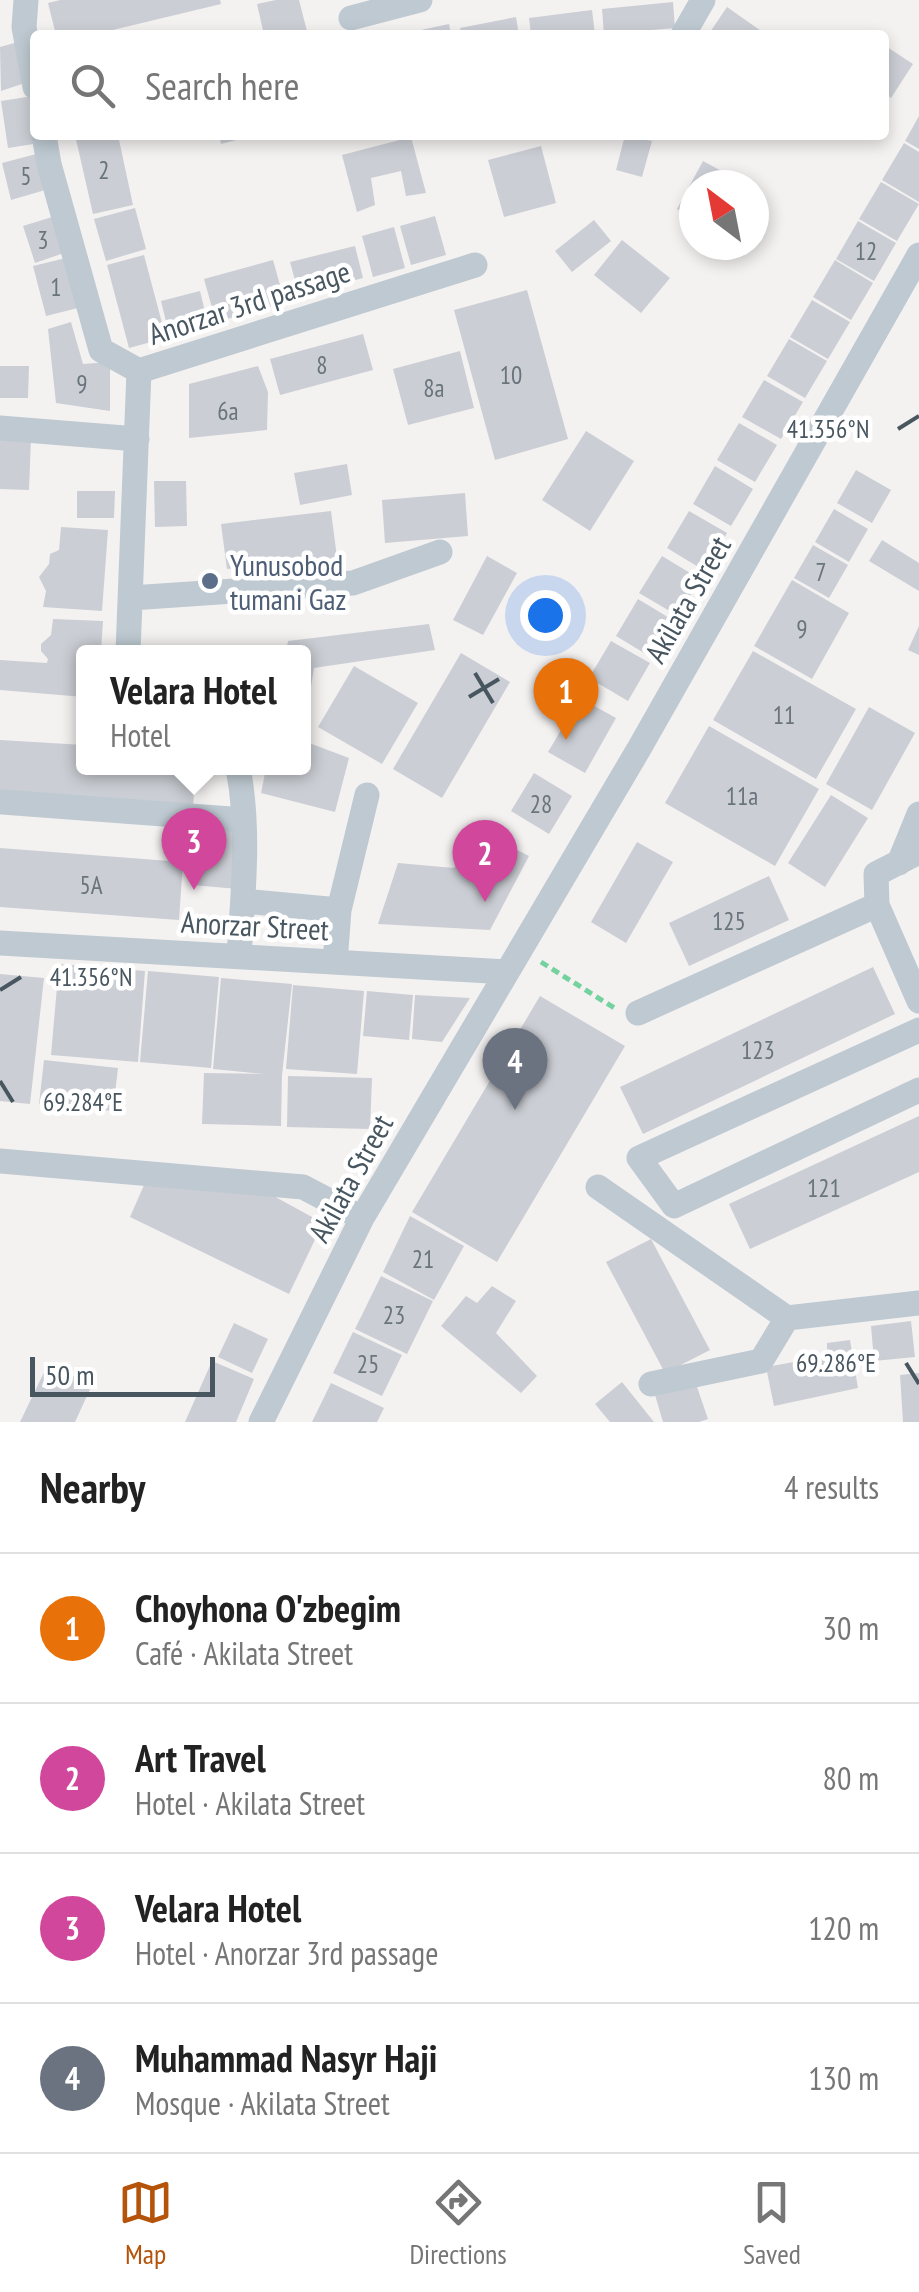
<!DOCTYPE html>
<html lang="en">
<head>
<meta charset="utf-8">
<style>
	:root { --surface:#fff; --page:#f2f2f2; --text:#222; --muted:#767676; --line:#e0e0e0; --accent:#b45309 }
	body { margin:0; font-family:"PT Sans Narrow",sans-serif; background:var(--page); color:var(--text) }
	.compass { position:absolute; left:679px; top:170px; width:90px; height:90px; border-radius:50%; background:var(--surface); box-shadow:0 5px 15px #0003; rotate:328deg }
	.scale { position:absolute; left:30px; bottom:25px; width:185px; box-sizing:border-box; padding-left:10px; border:5px solid #485660; border-top:0; font-size:28px; line-height:35px; white-space:nowrap; color:#485660; -webkit-text-stroke:8px #fff; paint-order:stroke }
	.you { position:absolute; left:545px; top:615px; width:35px; height:35px; margin:-25px; border:8px solid #fff; border-radius:50%; background:#1a73e8; box-shadow:0 0 0 15px #1a73e833 }
	.badge { display:grid; place-items:center; width:65px; height:65px; border-radius:50%; background:var(--accent); color:#fff; font-size:32px; font-weight:700 }
	.pin { position:absolute; translate:-50% -82px; filter:drop-shadow(0 2px 5px #0008) }
	.pin::after { content:''; position:absolute; top:52px; width:35px; height:30px; background:inherit; clip-path:polygon(0 0,100% 0,50% 100%) }
	.popup { position:absolute; left:76px; top:645px; width:235px; height:130px; box-sizing:border-box; display:grid; place-content:center; border-radius:10px; background:var(--surface); filter:drop-shadow(0 2px 8px #0005); font-size:32px; white-space:nowrap; color:var(--muted) }
	.popup b { font-size:38px; color:var(--text) }
	.popup::after { content:''; position:absolute; left:50%; top:100%; margin-left:-20px; border:20px solid transparent; border-top-color:var(--surface) }
	.list { margin:0; padding:0; list-style:none }
	h2 { display:flex; justify-content:space-between; align-items:center; height:130px; margin:0; padding:0 40px; font-size:42px }
	h2 small { font-size:32px; font-weight:400; color:var(--muted) }
	.list li { display:grid; grid-template-columns:65px 1fr auto; gap:30px; align-items:center; box-sizing:border-box; height:150px; padding:0 40px; border-top:2px solid var(--line) }
	.list b { display:block; font-size:38px; white-space:nowrap }
	.list p { margin:0; font-size:32px; white-space:nowrap; color:var(--muted) }
	.list em { font-size:32px; font-style:normal; color:var(--muted) }
	.icon { flex:none; width:55px; height:55px; fill:none; stroke:currentColor; stroke-width:2; stroke-linecap:round; stroke-linejoin:round }
	.map { position:relative; flex:none; width:919px; height:1422px; overflow:hidden }
	.search { position:absolute; background:var(--surface); box-shadow:0 5px 15px #0003; left:30px; right:30px; top:30px; height:110px; display:flex; align-items:center; gap:25px; box-sizing:border-box; padding:0 35px; border-radius:10px; color:var(--muted); font-size:38px }
	.sheet { height:730px; background:var(--surface) }
	nav { display:flex; justify-content:space-around; align-items:center; box-sizing:border-box; height:140px; border-top:2px solid var(--line); background:var(--surface); font-size:28px; color:var(--muted) }
	nav a { display:grid; justify-items:center; gap:5px }
	nav .on { color:var(--accent) }
	.map>svg:first-child { display:block }
</style>
</head>
<body>
<div class="map">
<svg width="919" height="1422" viewBox="0 0 919 1422">
	<rect width="100%" height="100%" fill="#f4f1f1"/>
	<path fill="#cbced4" d="M60,0h160l1,4 -129,31h-36l-8,-32z
		M276,0h23l8,31 -19,4h-24l-7,-31z
		M673,2l2,26 -47,4v3h-24l-2,-26z
		M727,7l40,28h-59z
		M592,10l3,25h-64l-2,-17z
		M516,17l3,18h-57l-2,-7z
		M449,24l2,11h-44v-2z
		M18,42l13,39 -30,10 -1,-44z
		M884,45l29,19 -22,34 -7,-5z
		M33,96l2,39 5,8 -32,5 -7,-47z
		M919,116v33l-14,-8z
		M75,135h43l15,70 -40,9z
		M219,135h20l1,4 -19,5z
		M625,135l27,6 -10,36 -26,-7z
		M411,137l15,56 -20,3 -5,-25 -30,7 4,27 -18,7 -15,-57z
		M904,143l15,9v50l-37,-22z
		M541,146l15,57 -52,14 -16,-57z
		M40,153l12,35 -41,12 -9,-37z
		M703,161l24,13 -7,11h-26v34l-17,-10z
		M881,182l38,22 -22,37 -38,-22z
		M135,208l11,41 -40,12 -12,-42z
		M435,216l11,39 -35,10 -11,-39z
		M52,217l12,36 -29,10 -12,-37z
		M594,220l17,21 -39,31 -17,-21z
		M858,221l38,22 -22,38 -38,-22z
		M394,227l11,41 -32,9 -11,-41z
		M622,240l48,38 -29,35 -47,-38z
		M355,246l8,32 -64,17 -9,-33z
		M144,255l22,83 -37,10 -22,-83z
		M66,258l12,50 -32,8 -13,-50z
		M273,260l12,43 -69,19 -12,-43z
		M835,260l38,23 -22,37 -38,-23z
		M527,290l41,149 -73,21 -41,-150z
		M200,291l8,33 -39,10 -8,-33z
		M812,300l38,22 -22,37 -38,-22z
		M71,322l12,42 27,-2v49l-54,-8 -8,-74z
		M363,334l10,36 -93,25 -10,-36z
		M789,339l38,22 -22,37 -38,-22z
		M460,351l14,57 -66,17 -15,-56z
		M0,366h29l-1,32h-28z
		M258,366l10,26 -1,38 -78,8v-54z
		M764,380l39,22 -22,37 -39,-22z
		M739,423l38,22 -22,37 -38,-22z
		M586,431l48,30 -44,70 -48,-31z
		M0,436l31,2 -2,52 -29,-1z
		M347,464l5,31 -52,10 -6,-32z
		M715,466l38,23 -22,37 -38,-22z
		M856,470l35,20 -19,33 -35,-20z
		M154,481h32l1,45 -32,1z
		M77,491h38l-1,27h-37z
		M465,493l3,43 -83,7 -3,-43z
		M834,509l34,20 -19,33 -34,-20z
		M331,511l8,62 -71,6v-16l-41,6 -6,-45z
		M689,511l38,22 -22,38 -38,-23z
		M61,527l47,3 -6,81 -59,-4 3,-16 -7,-14 10,-13 1,-10 9,-4z
		M882,540l37,23v28l-50,-30z
		M813,545l35,20 -19,33 -35,-20z
		M487,556l30,17 -34,62 -30,-15z
		M662,556l38,23 -22,37 -39,-23z
		M792,580l57,33 -37,66 -58,-33z
		M638,599l38,23 -22,37 -38,-23z
		M53,619l50,2 -2,31h-17v45l-84,-7v-30l47,3 1,-4 -7,-8v-7l10,-9z
		M429,624l6,26 -121,18 -8,49h-2v-65h-18l2,-11z
		M919,626v29l-11,-5z
		M611,641l39,22 -22,38 -39,-23z
		M158,645l44,5 -1,2h-44z
		M753,651l103,58 -40,70 -103,-59z
		M461,653l49,29 -68,116 -49,-29z
		M354,666l64,37 -36,61 -64,-37z
		M580,698l36,20 -31,55 -37,-21z
		M869,707l46,26 -43,77 -46,-26z
		M709,726l110,63 -44,77 -110,-63z
		M0,740l84,5v23h112l-3,39 -193,-12z
		M304,741l45,17 -14,54 -74,-19 5,-25h38z
		M534,773l38,23 -23,38 -38,-23z
		M831,795l37,23 -43,69 -37,-24z
		M197,826l46,3 -5,60 -46,-4z
		M476,829l53,27 -39,74 -112,-6 20,-61 56,5z
		M637,842l36,20 -47,81 -35,-21z
		M0,848l183,14 -4,58 -179,-13z
		M769,876l20,44 -100,46 -20,-43z
		M59,964l86,7 -7,91 -87,-7z
		M873,967l22,47 -252,120 -23,-47z
		M148,971l71,6 -8,91 -71,-6z
		M0,974l44,4 -14,126 -30,-3z
		M221,978l71,6 -10,91 -1,51 -79,-2 2,-51 60,1 -51,-5z
		M293,985l71,6 -7,83 -71,-5z
		M367,991l46,4 -4,45 -46,-4z
		M415,995l55,3 -28,44 -30,-3z
		M540,996l85,50 -128,216 -85,-50z
		M44,1060l74,8 -5,43 -74,-7z
		M288,1076l84,2 -2,51 -83,-2z
		M919,1116v56l-169,77 -21,-45z
		M148,1176l100,6 75,41 -34,71 -159,-77z
		M410,1216l54,30 -30,54 -51,-28z
		M651,1239l59,111 -45,23 -59,-111z
		M381,1276l52,25 -26,53 -52,-25z
		M492,1286l24,15 -20,32 41,43 -16,17 -80,-67 25,-30 11,7z
		M911,1321l4,36 -41,4 -3,-35z
		M234,1323l34,16 -16,34 -34,-16z
		M353,1332l49,23 -20,41 -49,-23z
		M850,1340l8,48 -84,18 -8,-39 61,-11v-13z
		M212,1361l42,18 -18,43h-51z
		M48,1364l44,21 -17,37h-55z
		M919,1373v49h-16l-3,-47z
		M695,1381l13,38 -9,3h-36l-8,-27z
		M622,1382l32,40h-44l-15,-18z
		M331,1383l53,25 -7,14h-65z"/>
	<g fill="none" stroke-linecap="round" stroke-linejoin="round">
		<path stroke="#74d29f" stroke-width="5" stroke-dasharray="8 5" stroke-linecap="butt" d="M541,962l75,47"/>
		<path stroke="#bec9d1" stroke-width="25" d="M26,0l-2,27 11,60
			M351,18l69,-18
			M683,35l20,-35
			M44,135l5,29 52,186 38,21
			M0,428l137,11
			M131,598l222,-15 87,-31
			M128,652l11,-281 336,-106
			M238,768c12,61 5,126 1,188
			M2,802l242,18
			M919,852l-43,22 1,31 42,96
			M899,863l20,-49
			M243,901l96,9
			M0,943l507,29
			M335,962l4,-52 28,-115
			M638,1013l239,-108
			M919,1030l-280,128 35,48 245,-116
			M0,1161l303,26 59,31
			M598,1187l189,131 132,-15
			M651,1384l110,-23 26,-43
			M261,1422l101,-204 278,-471 279,-492"/>
	</g>
	<path fill="none" stroke="#485660" stroke-width="4" d="M898,429l21,-13M475,673l18,30M469,697l30,-18M0,990l21,-13M0,1081l13,21M906,1363l13,21"/>
	<circle fill="#5c6f8a" stroke="#fff" stroke-width="4" cx="210" cy="581" r="10"/>
	<g text-anchor="middle" dominant-baseline="central" stroke-width="9" stroke-linejoin="round" paint-order="stroke">
		<g font-size="25" fill="#69747d">
			<text x="104" y="170">2</text>
			<text x="26" y="176">5</text>
			<text x="43" y="240">3</text>
			<text x="866" y="251">12</text>
			<text x="56" y="287">1</text>
			<text x="322" y="365">8</text>
			<text x="511" y="375">10</text>
			<text x="82" y="384">9</text>
			<text x="434" y="388">8a</text>
			<text x="228" y="411">6a</text>
			<text x="821" y="572">7</text>
			<text x="802" y="629">9</text>
			<text x="784" y="715">11</text>
			<text x="742" y="796">11а</text>
			<text x="541" y="804">28</text>
			<text x="91" y="885">5A</text>
			<text x="729" y="921">125</text>
			<text x="758" y="1050">123</text>
			<text x="824" y="1188">121</text>
			<text x="423" y="1259">21</text>
			<text x="394" y="1315">23</text>
			<text x="368" y="1364">25</text>
		</g>
		<g font-size="30" fill="#485660" stroke="#fff">
			<text transform="translate(249 302) rotate(-18)">Anorzar 3rd passage</text>
			<text transform="translate(687 599) rotate(-60)">Аkilata Street</text>
			<text transform="translate(255 925) rotate(3)">Anorzar Street</text>
			<text transform="translate(350 1178) rotate(-61)">Akilata Street</text>
		</g>
		<g font-size="30" fill="#4e5e75" stroke="#fff" text-anchor="start">
			<text x="230" y="564">Yunusobod<tspan x="230" dy="34">tumani Gaz</tspan></text>
		</g>
	</g>
	<g font-size="25" text-anchor="middle" fill="#485660" stroke="#fff" stroke-width="9" stroke-linejoin="round" paint-order="stroke">
		<text x="828" y="438">41.356°N</text>
		<text x="91" y="986">41.356°N</text>
		<text x="83" y="1111">69.284°E</text>
		<text x="836" y="1372">69.286°E</text>
	</g>
</svg>
<svg class="compass" viewBox="-18 -18 36 36"><path d="M0-13l5 13h-10z" fill="#e53935"/><path d="M0 13l5-13h-10z" fill="#767676"/></svg>
<div class="scale">50 m</div>
<div class="you"></div>
<div class="pin badge" style="left:566px;top:740px;background:#e8710a">1</div>
<div class="pin badge" style="left:485px;top:902px;background:#d1479c">2</div>
<div class="pin badge" style="left:194px;top:890px;background:#d1479c">3</div>
<div class="popup"><b>Velara Hotel</b>Hotel</div>
<div class="pin badge" style="left:515px;top:1110px;background:#6b7280">4</div>
<div class="search"><svg class="icon" aria-label="search" viewBox="0 0 24 24"><circle cx="10" cy="10" r="6"/><path d="M15 15l6 6"/></svg>Search here</div>
</div>
<section class="sheet">
<h2>Nearby<small>4 results</small></h2>
<ul class="list">
<li><span class="badge" style="background:#e8710a">1</span><div><b>Choyhona O'zbegim</b><p>Café · Аkilata Street</p></div><em>30 m</em></li>
<li><span class="badge" style="background:#d1479c">2</span><div><b>Art Travel</b><p>Hotel · Аkilata Street</p></div><em>80 m</em></li>
<li><span class="badge" style="background:#d1479c">3</span><div><b>Velara Hotel</b><p>Hotel · Anorzar 3rd passage</p></div><em>120 m</em></li>
<li><span class="badge" style="background:#6b7280">4</span><div><b>Muhammad Nasyr Haji</b><p>Mosque · Akilata Street</p></div><em>130 m</em></li>
</ul>
</section>
<nav>
<a class="on"><svg class="icon" aria-label="map" viewBox="0 0 24 24"><path d="M3 6l6-2 6 2 6-2v14l-6 2-6-2-6 2zM9 4v14M15 6v14"/></svg>Map</a>
<a><svg class="icon" aria-label="directions" viewBox="0 0 24 24"><path d="M12 3l9 9-9 9-9-9zM9 14v-3h6M13 9l2 2-2 2"/></svg>Directions</a>
<a><svg class="icon" aria-label="saved" viewBox="0 0 24 24"><path d="M7 4h10v16l-5-4-5 4z"/></svg>Saved</a>
</nav>
</body>
</html>
